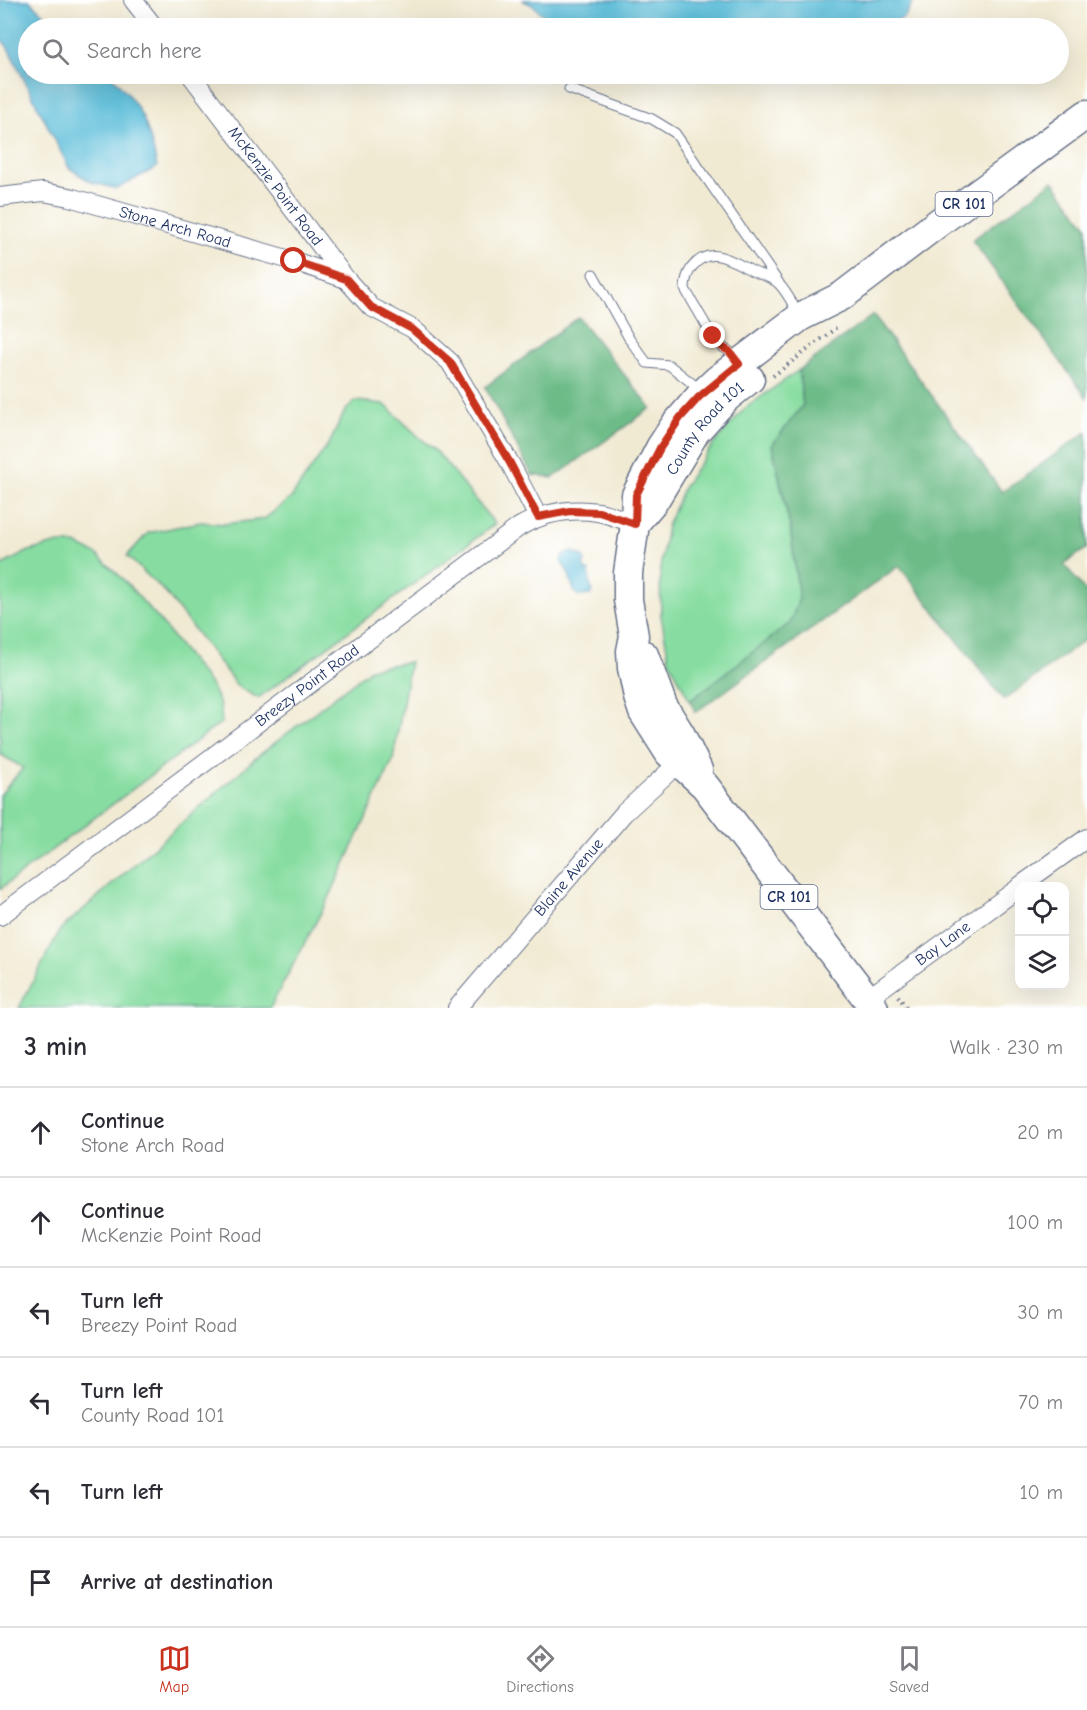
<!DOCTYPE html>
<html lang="en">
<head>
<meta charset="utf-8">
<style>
	:root { --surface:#fff; --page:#f2f2f3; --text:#2b2b33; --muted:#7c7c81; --line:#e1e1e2; --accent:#c8321e }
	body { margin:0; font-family:"Comic Neue",sans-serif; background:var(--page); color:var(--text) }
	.controls { position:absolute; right:18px; bottom:18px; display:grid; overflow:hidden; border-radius:12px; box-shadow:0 6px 24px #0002 }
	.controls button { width:54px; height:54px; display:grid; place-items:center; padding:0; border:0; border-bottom:2px solid var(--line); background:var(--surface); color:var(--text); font:30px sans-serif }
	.stop { position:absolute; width:18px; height:18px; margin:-14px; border:4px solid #c8321e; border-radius:50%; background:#fff }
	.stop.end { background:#c8321e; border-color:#fff; box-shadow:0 2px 6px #0008 }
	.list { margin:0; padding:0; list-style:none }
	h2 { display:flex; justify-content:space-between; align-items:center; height:78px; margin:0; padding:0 24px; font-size:26px }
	h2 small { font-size:20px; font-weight:400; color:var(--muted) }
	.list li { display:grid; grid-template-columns:39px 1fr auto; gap:18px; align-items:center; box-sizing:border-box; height:90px; padding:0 24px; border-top:2px solid var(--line) }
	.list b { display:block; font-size:22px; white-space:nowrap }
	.list p { margin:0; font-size:20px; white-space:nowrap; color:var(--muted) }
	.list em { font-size:20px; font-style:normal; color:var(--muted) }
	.icon { flex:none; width:33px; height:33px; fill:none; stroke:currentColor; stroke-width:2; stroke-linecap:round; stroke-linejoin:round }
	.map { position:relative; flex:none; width:1087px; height:1008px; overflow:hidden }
	.search { position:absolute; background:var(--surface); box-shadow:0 6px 24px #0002; left:18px; right:18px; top:18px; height:66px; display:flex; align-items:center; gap:15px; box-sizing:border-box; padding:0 21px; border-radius:33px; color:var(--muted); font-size:22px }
	.sheet { height:618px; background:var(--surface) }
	nav { display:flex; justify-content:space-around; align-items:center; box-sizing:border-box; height:84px; border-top:2px solid var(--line); background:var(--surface); font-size:16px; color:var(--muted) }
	nav a { display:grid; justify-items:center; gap:3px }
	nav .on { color:var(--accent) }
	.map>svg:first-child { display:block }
</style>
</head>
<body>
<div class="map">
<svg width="1087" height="1008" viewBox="0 0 1087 1008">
	<rect width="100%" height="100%" fill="#fff"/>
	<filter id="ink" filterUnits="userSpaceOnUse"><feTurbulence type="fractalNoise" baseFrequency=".0167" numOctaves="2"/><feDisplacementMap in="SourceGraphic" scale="12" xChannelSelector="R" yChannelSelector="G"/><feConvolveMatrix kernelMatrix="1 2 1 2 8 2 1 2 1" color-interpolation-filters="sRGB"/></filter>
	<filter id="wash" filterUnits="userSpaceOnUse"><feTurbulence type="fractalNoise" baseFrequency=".008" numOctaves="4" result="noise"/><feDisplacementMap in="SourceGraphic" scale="24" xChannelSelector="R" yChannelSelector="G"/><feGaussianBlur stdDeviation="1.35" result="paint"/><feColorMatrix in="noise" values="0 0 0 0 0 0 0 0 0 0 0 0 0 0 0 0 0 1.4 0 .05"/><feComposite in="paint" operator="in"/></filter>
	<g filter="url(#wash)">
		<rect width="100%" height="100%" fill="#f1ead3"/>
		<path fill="#87dda1" stroke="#518680" stroke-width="1.5" d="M799,370l4,35 -31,41 18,80 9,73 -8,24 -101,78 -21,-41 -8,-44 -1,-47 7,-43 17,-40 28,-40 32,-37z
			M356,401l28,3 34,32 19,16 58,72 -237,174 -20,-11 -73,-95 -38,-36 21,-23 52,-11 24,2 40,-5 27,-21 40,-58 14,-29z
			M55,544h21l20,10 27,25 37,42 52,66 8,18 2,17 -222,167v-94l23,-27 -23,-14v-188l29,-15z
			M410,662l-17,98 -63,136 -60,112h-251l41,-78 198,-174 114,-88z"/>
		<path fill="#6dbc87" stroke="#447672" stroke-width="1.5" d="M1053,181l34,45v172l-115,-158z
			M873,315l129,177 85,-60v116l-23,16 23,29v45l-83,62 -105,-134 -203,146 -6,-11 100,-78 9,-24 -9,-73 -18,-81 31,-40 -4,-35z
			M578,317l73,91 -98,70 -21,-3 -47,-88z"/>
		<path fill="#59bcd8" stroke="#3a769b" stroke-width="1.5" d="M0,0h29l29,28h-30v46h81c31,28 40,52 48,93l-40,22 -26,-7 -22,-14 -62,-122 -7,-8z
			M522,0h392l-9,16 -17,12h-332l-22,-22z
			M571,551l13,6 1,5 -2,2 2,7h4l1,14 3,6 -2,4 -12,1 -5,-5 -6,-19 -7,-11 1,-5z"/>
	</g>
	<g filter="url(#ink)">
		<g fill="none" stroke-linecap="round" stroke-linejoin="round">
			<defs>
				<path id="lane" d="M569,89l83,30 23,14 104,150
					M593,274l37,66 17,23 22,2 24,19 5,10
					M737,362l-8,-11 -7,-4 -9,-10 -28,-48c0,-9 2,-15 7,-22 19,-23 40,-6 62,5 7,3 19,6 25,12 7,7 15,22 20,31"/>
				<g id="street">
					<path d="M133,0l22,28"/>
					<path id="s1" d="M190,74l156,205 25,28 42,22 37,33 60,101 28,54"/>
					<path id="s2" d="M0,197l43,-5 26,5 225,64 52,18"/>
					<path d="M1020,886l67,-48"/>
					<path id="s3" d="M0,916l519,-389c24,-14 52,-19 79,-15 12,2 25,8 37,12"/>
					<path id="s4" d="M867,999l153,-112"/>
					<path id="s5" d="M457,1008l167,-195 62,-57"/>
				</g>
				<g id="primary">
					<path id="s6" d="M636,522l18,-21 42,-70 29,-32 25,-20"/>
					<path d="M644,655l19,51 18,29 17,35"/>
					<path d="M874,1008l-169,-222 -36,-33 -26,-41 -5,-15 -6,-29 -1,-17 3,-15 -6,-36v-27l7,-49 1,-29 24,-47 15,-23 24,-28 18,-17 83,-63 42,-21 100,-76 145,-106"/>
				</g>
			</defs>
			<use href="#lane" stroke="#667087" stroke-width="11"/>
			<use href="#street" stroke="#667087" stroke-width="20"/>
			<use href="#primary" stroke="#667087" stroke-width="31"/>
			<path stroke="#667087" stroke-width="4" stroke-dasharray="1.5 4.5" stroke-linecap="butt" d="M773,376l63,-48
				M898,996l9,12"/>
			<use href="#lane" stroke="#fff" stroke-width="9"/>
			<use href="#street" stroke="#fff" stroke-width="18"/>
			<use href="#primary" stroke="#fff" stroke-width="28"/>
		</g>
	</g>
	<g fill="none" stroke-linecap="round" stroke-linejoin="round" filter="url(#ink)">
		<path stroke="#c8321e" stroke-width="8" d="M294,261l52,18 25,28 41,22 38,33 60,101 28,54 32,-6 29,1 36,12 1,-29 24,-47 20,-30 19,-21 40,-33 -10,-13 -7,-4 -9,-11"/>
	</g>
	<g text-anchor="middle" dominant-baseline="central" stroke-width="5" stroke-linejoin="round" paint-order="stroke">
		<g fill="#fff" stroke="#5f6d8e" stroke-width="1.5">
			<rect x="935.5" y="192" width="57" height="24" rx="4.5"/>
			<rect x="760.5" y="885" width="57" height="24" rx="4.5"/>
		</g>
		<g font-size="15" font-weight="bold" fill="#1b2f5e">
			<text x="964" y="204">CR 101</text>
			<text x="789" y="897">CR 101</text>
		</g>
		<g font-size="16" fill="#1b2f5e" stroke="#fff">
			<text stroke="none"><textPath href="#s1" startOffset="141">McKenzie Point Road</textPath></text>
			<text stroke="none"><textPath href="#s2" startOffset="180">Stone Arch Road</textPath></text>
			<text stroke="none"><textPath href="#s6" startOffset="117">County Road 101</textPath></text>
			<text stroke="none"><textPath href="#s3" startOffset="384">Breezy Point Road</textPath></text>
			<text stroke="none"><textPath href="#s5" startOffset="172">Blaine Avenue</textPath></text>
			<text stroke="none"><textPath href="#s4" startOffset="94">Bay Lane</textPath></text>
		</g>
	</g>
</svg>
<div class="controls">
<button><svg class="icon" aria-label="locate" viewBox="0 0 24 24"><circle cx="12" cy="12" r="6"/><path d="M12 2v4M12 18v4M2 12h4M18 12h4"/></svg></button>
<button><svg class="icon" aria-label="layers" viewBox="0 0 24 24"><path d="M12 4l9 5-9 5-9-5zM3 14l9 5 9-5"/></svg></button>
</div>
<div class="stop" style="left:294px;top:261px"></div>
<div class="stop end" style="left:713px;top:336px"></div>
<div class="search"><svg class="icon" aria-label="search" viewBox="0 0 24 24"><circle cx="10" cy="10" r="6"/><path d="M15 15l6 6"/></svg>Search here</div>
</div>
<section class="sheet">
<h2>3 min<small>Walk · 230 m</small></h2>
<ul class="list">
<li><svg class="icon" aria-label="ahead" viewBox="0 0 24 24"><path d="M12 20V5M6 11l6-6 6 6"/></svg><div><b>Continue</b><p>Stone Arch Road</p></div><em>20 m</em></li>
<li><svg class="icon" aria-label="ahead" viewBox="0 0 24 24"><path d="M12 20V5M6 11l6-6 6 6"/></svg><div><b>Continue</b><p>McKenzie Point Road</p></div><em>100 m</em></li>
<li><svg class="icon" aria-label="left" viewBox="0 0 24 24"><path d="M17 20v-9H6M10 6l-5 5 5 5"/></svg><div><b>Turn left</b><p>Breezy Point Road</p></div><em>30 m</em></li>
<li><svg class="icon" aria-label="left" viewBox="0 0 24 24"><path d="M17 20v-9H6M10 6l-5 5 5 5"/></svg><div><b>Turn left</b><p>County Road 101</p></div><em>70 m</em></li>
<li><svg class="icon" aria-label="left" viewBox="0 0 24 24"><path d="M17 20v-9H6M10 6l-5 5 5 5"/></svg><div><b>Turn left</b></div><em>10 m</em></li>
<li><svg class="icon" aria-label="arrive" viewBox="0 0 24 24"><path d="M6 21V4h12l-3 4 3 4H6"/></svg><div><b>Arrive at destination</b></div></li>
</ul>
</section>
<nav>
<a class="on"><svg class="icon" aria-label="map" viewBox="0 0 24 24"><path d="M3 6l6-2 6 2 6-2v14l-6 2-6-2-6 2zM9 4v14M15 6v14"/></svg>Map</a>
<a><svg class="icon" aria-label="directions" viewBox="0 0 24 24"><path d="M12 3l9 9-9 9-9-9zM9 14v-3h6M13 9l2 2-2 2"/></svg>Directions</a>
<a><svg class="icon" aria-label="saved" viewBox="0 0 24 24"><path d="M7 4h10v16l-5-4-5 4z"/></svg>Saved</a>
</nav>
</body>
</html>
